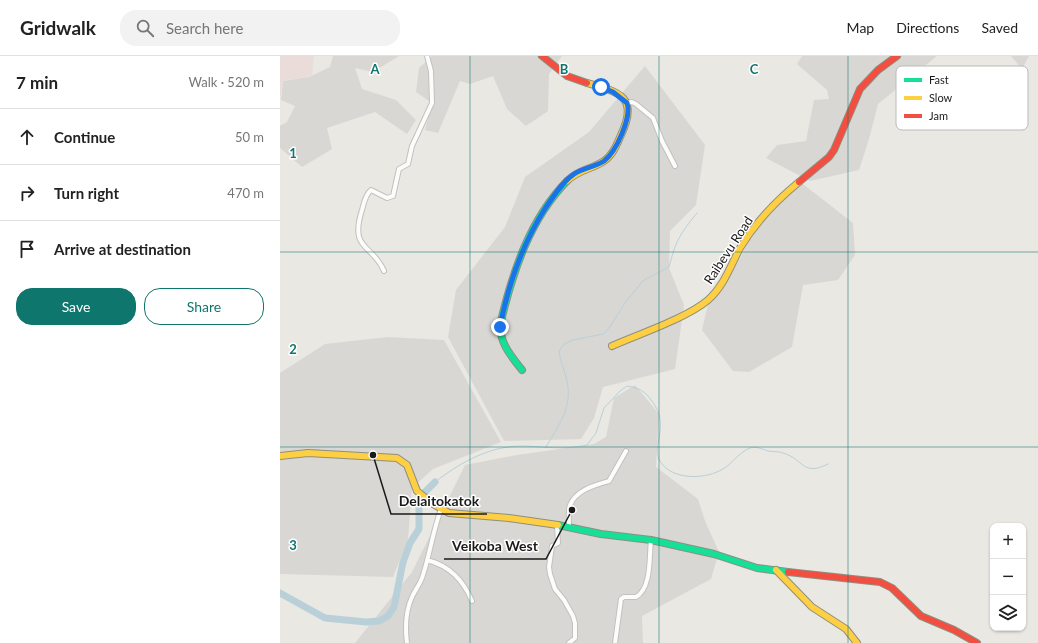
<!DOCTYPE html>
<html lang="en">
<head>
<meta charset="utf-8">
<style>
	:root { --surface:#fff; --page:#f2f2f2; --text:#222; --muted:#767676; --line:#e0e0e0; --accent:#0f766e }
	body { margin:0; font-family:Lato,sans-serif; background:var(--page); color:var(--text) }
	.controls { position:absolute; right:12px; bottom:12px; display:grid; overflow:hidden; border-radius:8px; box-shadow:0 1px 3px #0004 }
	.controls button { width:36px; height:36px; display:grid; place-items:center; padding:0; border:0; border-bottom:1px solid var(--line); background:var(--surface); color:var(--text); font:20px sans-serif }
	.stop { position:absolute; width:12px; height:12px; margin:-9px; border:3px solid #1a73e8; border-radius:50%; background:#fff }
	.stop.end { background:#1a73e8; border-color:#fff; box-shadow:0 1px 4px #0008 }
	.list { margin:0; padding:0; list-style:none }
	h2 { display:flex; justify-content:space-between; align-items:center; height:52px; margin:0; padding:0 16px; font-size:17px }
	h2 small { font-size:13px; font-weight:400; color:var(--muted) }
	.list li { display:grid; grid-template-columns:26px 1fr auto; gap:12px; align-items:center; box-sizing:border-box; height:56px; padding:0 16px; border-top:1px solid var(--line) }
	.list b { display:block; font-size:15px; white-space:nowrap }
	.list em { font-size:13px; font-style:normal; color:var(--muted) }
	.actions { display:flex; gap:8px; padding:12px 16px }
	.actions a { flex:1; padding:9px 0; border:1px solid var(--accent); border-radius:16px; text-align:center; font-size:14px; color:var(--accent) }
	.actions .main { background:var(--accent); color:#fff }
	.icon { flex:none; width:22px; height:22px; fill:none; stroke:currentColor; stroke-width:2; stroke-linecap:round; stroke-linejoin:round }
	.map { position:relative; flex:none; width:758px; height:587px; overflow:hidden }
	header { display:flex; align-items:center; gap:24px; box-sizing:border-box; height:56px; padding:0 20px; background:var(--surface); border-bottom:1px solid var(--line) }
	header strong { font-size:19px }
	nav { display:flex; gap:22px; margin-inline-start:auto; font-size:14px }
	.search { width:280px; height:36px; background:var(--page); display:flex; align-items:center; gap:10px; box-sizing:border-box; padding:0 14px; border-radius:16px; color:var(--muted); font-size:15px }
	main { display:flex }
	aside { flex:1; background:var(--surface) }
	.map>svg:first-child { display:block }
</style>
</head>
<body>
<header>
<strong>Gridwalk</strong>
<div class="search"><svg class="icon" aria-label="search" viewBox="0 0 24 24"><circle cx="10" cy="10" r="6"/><path d="M15 15l6 6"/></svg>Search here</div>
<nav><a>Map</a><a>Directions</a><a>Saved</a></nav>
</header>
<main>
<aside>
<h2>7 min<small>Walk · 520 m</small></h2>
<ul class="list">
<li><svg class="icon" aria-label="ahead" viewBox="0 0 24 24"><path d="M12 20V5M6 11l6-6 6 6"/></svg><div><b>Continue</b></div><em>50 m</em></li>
<li><svg class="icon" aria-label="right" viewBox="0 0 24 24"><path d="M7 20v-9h11M14 6l5 5-5 5"/></svg><div><b>Turn right</b></div><em>470 m</em></li>
<li><svg class="icon" aria-label="arrive" viewBox="0 0 24 24"><path d="M6 21V4h12l-3 4 3 4H6"/></svg><div><b>Arrive at destination</b></div></li>
</ul>
<div class="actions"><a class="main">Save</a><a>Share</a></div>
</aside>
<div class="map">
<svg width="758" height="587" viewBox="0 0 758 587">
	<rect width="100%" height="100%" fill="#e9e8e3"/>
	<path fill="#d8d7d4" d="M53,0h66l-26,16 -18,-4 7,21 34,11 20,20 -9,14 -32,-22 -48,16 5,21 -30,18 -22,-19v-22l7,-4 8,-16 -14,-6 2,-19 26,-4 21,-10z
		M152,0h130l-13,18 -1,37 -22,15 -19,-17 -14,-33 -23,8 -10,-3 -22,52 -13,-3 7,-27 -16,-11 3,-24z
		M522,0h135l-59,48 -9,35 -10,31 -49,11 -44,-23 11,-13 29,-4 8,-41 15,-1 -2,-9 -30,-26z
		M731,0h18l-7,13z
		M365,10l60,79 -9,60 -26,26 -1,37 15,37 -9,64 -72,18 -9,31 -13,21 -77,2 -56,-104 8,-47 49,-63 20,-50 64,-45z
		M523,128l50,39 2,32 -17,25 -35,5 -11,62 -43,25 -16,-1 -31,-41 6,-26 20,-23 33,-63 22,-25z
		M108,281l56,3 57,102 -68,27 -21,19 -4,51 -15,38 -113,-3v-201l45,-29z
		M355,329l24,29 -3,53 42,32 7,22 14,31 -8,27 -69,37 1,27h-288l57,-71 53,-107 52,-10 77,-11 12,-7 8,-39z"/>
	<path fill="#eaddd9" d="M0,0h34l-2,20 -29,5 -3,19z"/>
	<g fill="none" stroke-linecap="round" stroke-linejoin="round">
		<path stroke="#b9d0d9" stroke-width="1" d="M266,391c12,-21 27,-39 21,-66 -2,-10 -7,-19 -8,-30l5,-7 9,-4 30,-6 6,-6 18,-28 17,-20 25,-13c7,-27 11,-33 28,-54
			M155,426c26,-20 56,-37 90,-36 21,1 40,4 62,-1l9,-12 8,-25 16,-17 7,-5c12,2 18,5 25,15 4,6 8,12 8,19 3,18 -11,34 6,48 16,13 45,10 60,-1 8,-6 14,-15 24,-19 6,-2 12,1 18,3 5,1 10,0 15,2 21,6 19,24 45,11"/>
		<path stroke="#b9d0d9" stroke-width="7" d="M0,537l45,25 41,4 13,-1 9,-5 6,-9 9,-45 7,-19 9,-14v-25l4,-10 12,-12"/>
		<defs>
			<path id="street" d="M347,47l5,-1 4,2 17,14 9,23 13,25
				M104,215c-11,-27 -35,-20 -22,-61 2,-7 3,-15 9,-20l16,8 6,-2 6,-27 9,-5 4,-18 20,-43 -1,-32 -4,-15
				M277,469l1,18 -6,3 -3,21 1,7 5,15 9,11 9,16 2,7v15l-6,5
				M289,471c0,-7 -1,-16 1,-22 6,-15 25,-20 39,-24l17,-30
				M147,504c23,6 36,20 45,41
				M127,587c-2,-16 -2,-31 5,-46 3,-7 9,-14 11,-22 7,-22 10,-44 18,-66
				M335,587l6,-44 3,-2h12c16,-9 13,-41 15,-57"/>
			<path id="fast" d="M242,314c-11,-14 -25,-30 -21,-49 12,-50 29,-102 66,-140
				M278,469l43,9 50,6 63,14 43,14 31,4"/>
			<path id="slow" d="M287,125c12,-12 24,-11 37,-20 9,-6 13,-17 17,-26 18,-38 -1,-43 -34,-52
				M332,290c27,-12 75,-28 96,-46 16,-14 23,-35 32,-52 15,-25 37,-48 59,-66
				M0,400l28,-3 89,5 10,7 10,26 16,13 16,9 60,5 49,7
				M496,514l36,37 34,22 11,14"/>
			<path id="jam" d="M262,0l25,20 20,7
				M519,126l30,-25 5,-7 26,-61 18,-19 19,-14
				M508,516l92,10 12,6 29,28 33,14 23,13"/>
		</defs>
		<use href="#street" stroke="#c1c1bf" stroke-width="6"/>
		<use href="#fast" stroke="#8d907e" stroke-width="8"/>
		<use href="#slow" stroke="#8d907e" stroke-width="8"/>
		<use href="#jam" stroke="#8d907e" stroke-width="8"/>
		<use href="#street" stroke="#fcfcfb" stroke-width="4"/>
		<use href="#fast" stroke="#16e098" stroke-width="6"/>
		<use href="#slow" stroke="#ffcf43" stroke-width="6"/>
		<use href="#jam" stroke="#f24e42" stroke-width="6"/>
	</g>
	<g fill="none" stroke-linecap="round" stroke-linejoin="round">
		<path stroke="#1a73e8" stroke-width="5" d="M220,271c8,-42 23,-84 46,-120 8,-11 16,-25 28,-33 9,-6 21,-7 30,-13 12,-9 28,-44 23,-58l-14,-11 -12,-5"/>
	</g>
	<path fill="none" stroke="#0f766e" stroke-width="1" stroke-opacity="0.55" d="M190,0v587M379,0v587M568,0v587M0,196h758M0,391h758"/>
	<g text-anchor="middle" dominant-baseline="central" stroke-width="3" stroke-linejoin="round" paint-order="stroke">
		<g font-size="13" fill="#1a1a1a" stroke="#fff">
			<text transform="translate(448 194) rotate(-57)">Raibevu Road</text>
		</g>
	</g>
	<rect x="616" y="10" width="132" height="64" rx="6" fill="#fff" stroke="#bababa" stroke-width="1"/>
	<rect x="624" y="22" width="18" height="4" fill="#16e098"/>
	<rect x="624" y="40" width="18" height="4" fill="#ffcf43"/>
	<rect x="624" y="58" width="18" height="4" fill="#f24e42"/>
	<g font-size="11" fill="#1a1a1a">
		<text x="649" y="28">Fast</text>
		<text x="649" y="46">Slow</text>
		<text x="649" y="64">Jam</text>
	</g>
	<g font-size="13" text-anchor="middle" font-weight="bold" fill="#0f766e" stroke="#fff" stroke-width="3" stroke-linejoin="round" paint-order="stroke">
		<text x="95" y="18">A</text>
		<text x="284" y="18">B</text>
		<text x="474" y="18">C</text>
		<text x="13" y="102">1</text>
		<text x="13" y="298">2</text>
		<text x="13" y="494">3</text>
	</g>
	<path fill="none" stroke="#1a1a1a" stroke-width="1.5" d="M93 399L111 458H207M292 454L266 503H164"/>
	<g fill="#1a1a1a" stroke="#fff" stroke-width="1.5">
		<circle cx="93" cy="399" r="4"/>
		<circle cx="292" cy="454" r="4"/>
	</g>
	<g font-size="14" text-anchor="middle" font-weight="bold" fill="#1a1a1a" stroke="#fff" stroke-width="3" stroke-linejoin="round" paint-order="stroke">
		<text x="159" y="450">Delaitokatok</text>
		<text x="215" y="495">Veikoba West</text>
	</g>
</svg>
<div class="controls">
<button>+</button>
<button>−</button>
<button><svg class="icon" aria-label="layers" viewBox="0 0 24 24"><path d="M12 4l9 5-9 5-9-5zM3 14l9 5 9-5"/></svg></button>
</div>
<div class="stop" style="left:321px;top:31px"></div>
<div class="stop end" style="left:220px;top:271px"></div>
</div>
</main>
</body>
</html>
